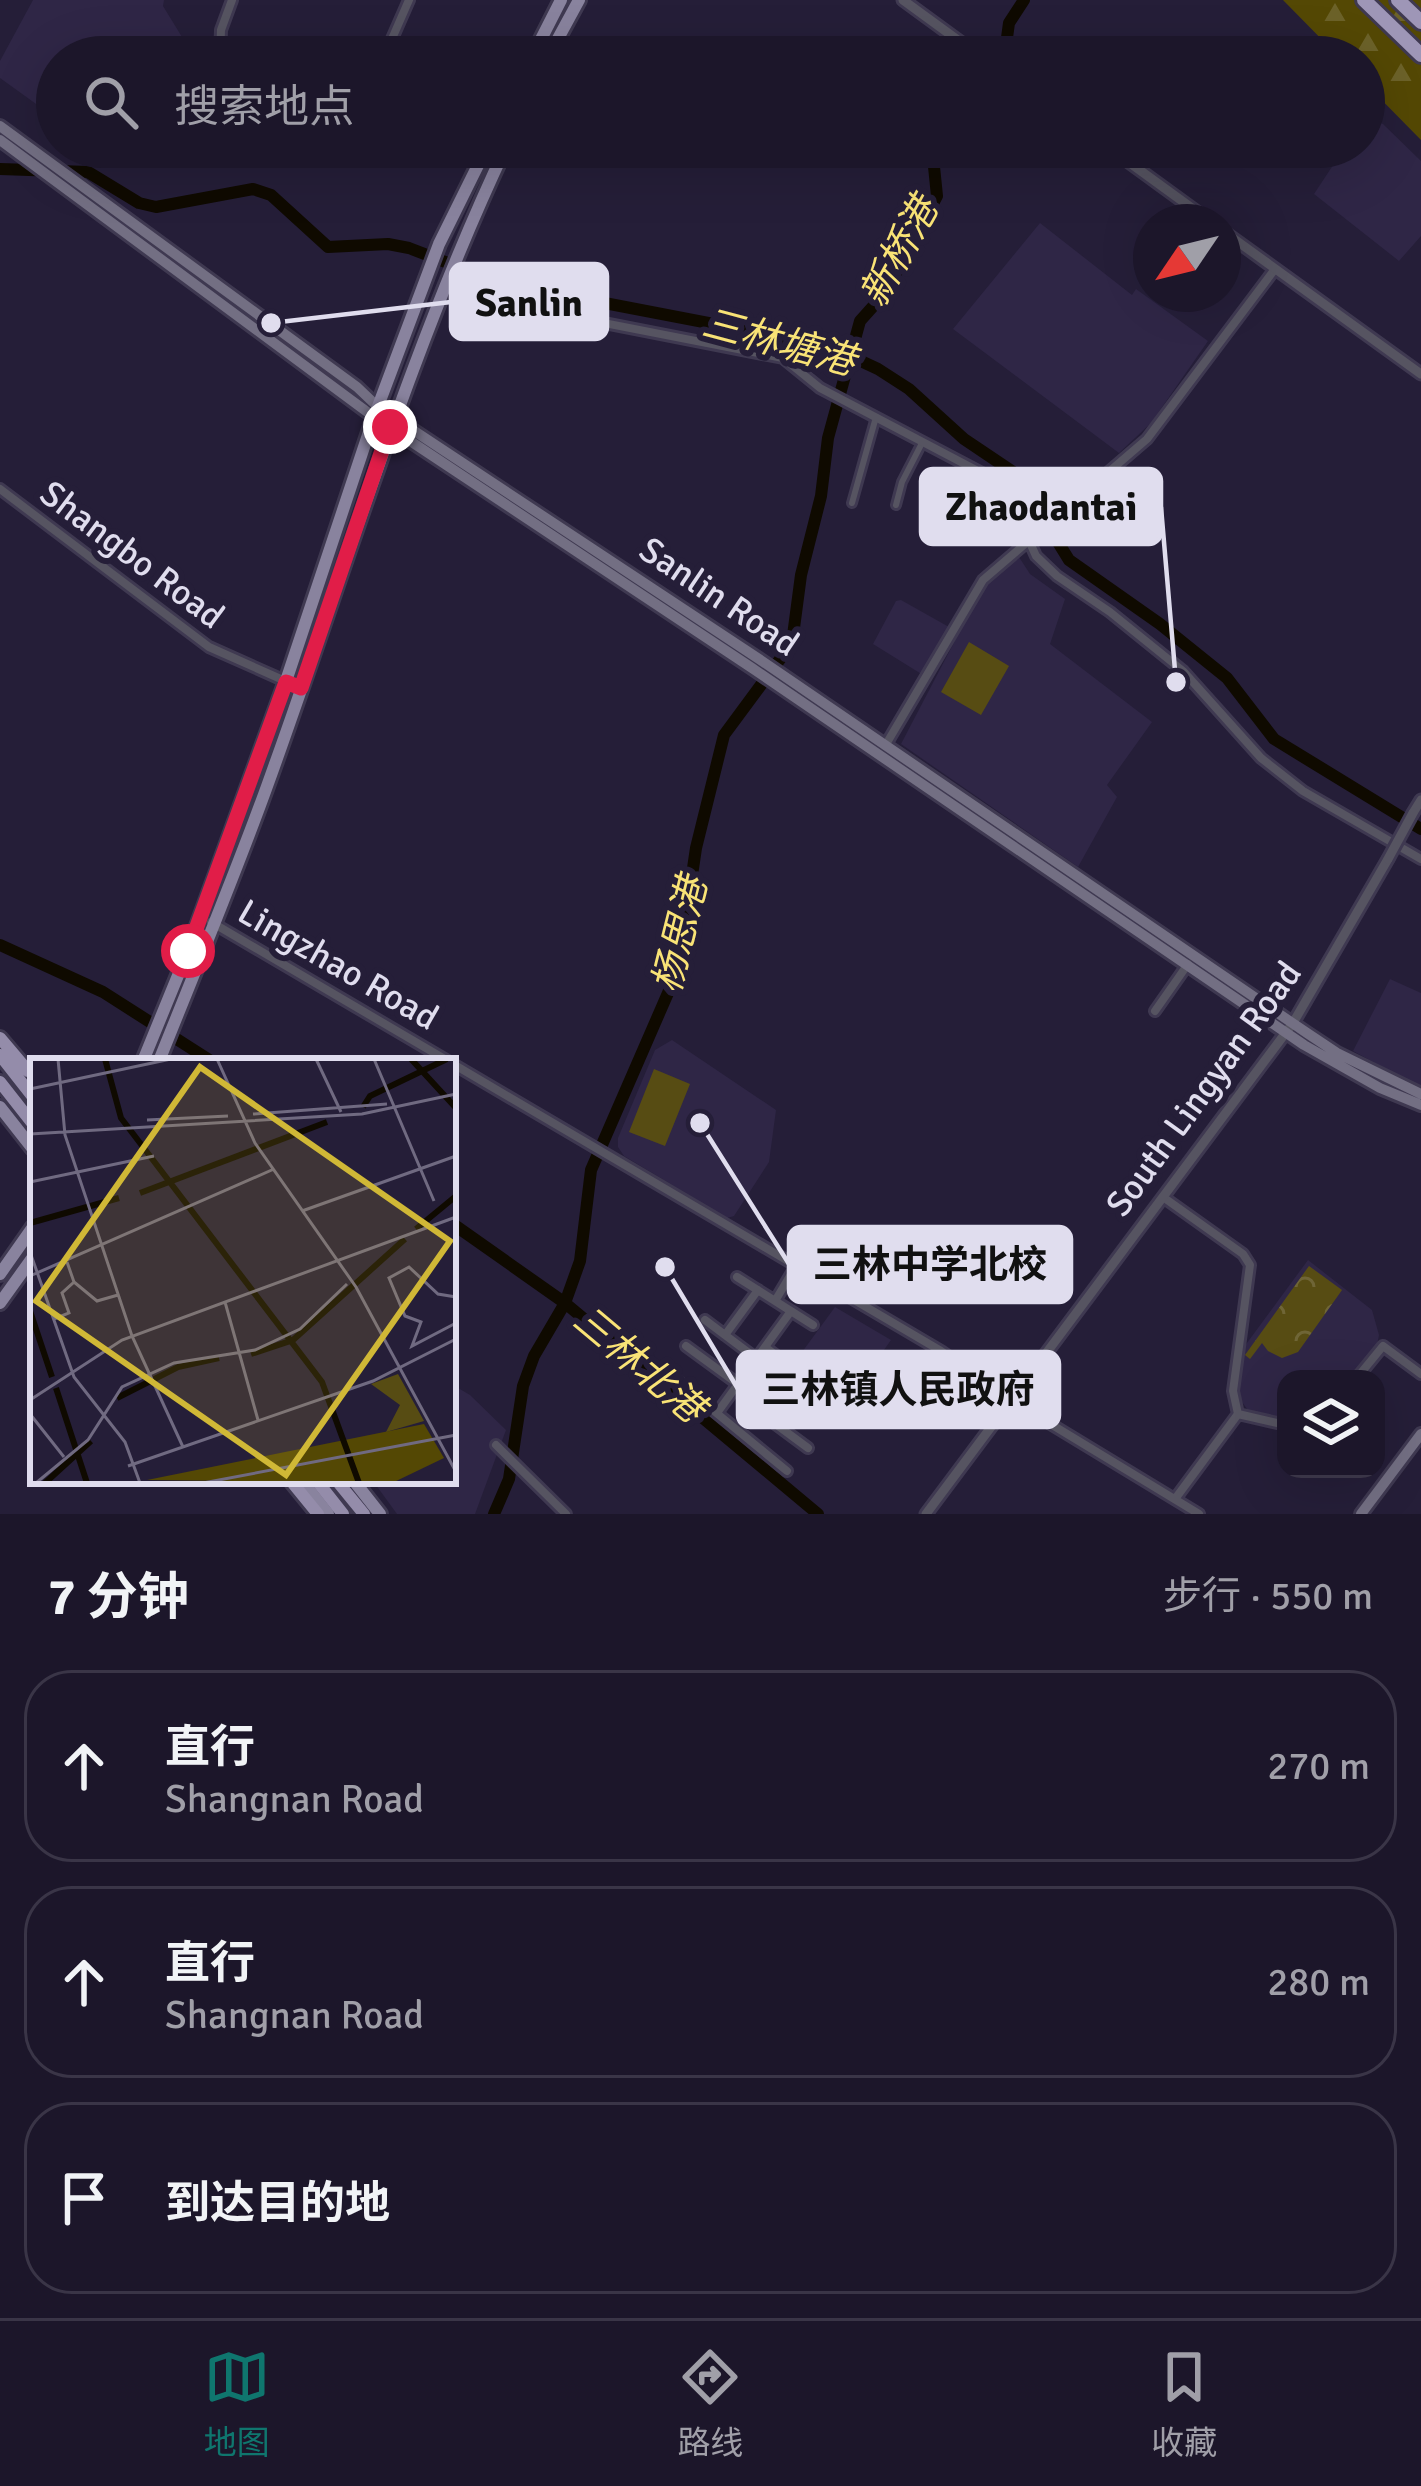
<!DOCTYPE html>
<html lang="zh">
<head>
<meta charset="utf-8">
<style>
	:root { --surface:#1c162a; --page:#251f32; --text:#f1f3f6; --muted:#a09fa8; --line:#3a3547; --accent:#0f766e }
	body { margin:0; font-family:Signika,"Noto Sans SC",sans-serif; background:var(--page); color:var(--text) }
	.controls { position:absolute; right:36px; bottom:36px; display:grid; overflow:hidden; border-radius:24px; box-shadow:0 12px 48px #0002 }
	.controls button { width:108px; height:108px; display:grid; place-items:center; padding:0; border:0; border-bottom:3px solid var(--line); background:var(--surface); color:var(--text); font:60px sans-serif }
	.compass { position:absolute; left:1133px; top:204px; width:108px; height:108px; border-radius:50%; background:var(--surface); box-shadow:0 12px 48px #0002; rotate:235deg }
	.stop { position:absolute; width:36px; height:36px; margin:-27px; border:9px solid #e11d48; border-radius:50%; background:#fff }
	.stop.end { background:#e11d48; border-color:#fff; box-shadow:0 3px 12px #0008 }
	.list { margin:0; padding:0; list-style:none }
	h2 { display:flex; justify-content:space-between; align-items:center; height:156px; margin:0; padding:0 48px; font-size:51px }
	h2 small { font-size:39px; font-weight:400; color:var(--muted) }
	.list li { display:grid; grid-template-columns:78px 1fr auto; gap:36px; align-items:center; box-sizing:border-box; height:192px; margin:0 24px 24px; padding:0 24px; border:3px solid var(--line); border-radius:48px }
	.list b { display:block; font-size:45px; white-space:nowrap }
	.list p { margin:0; font-size:39px; white-space:nowrap; color:var(--muted) }
	.list em { font-size:39px; font-style:normal; color:var(--muted) }
	.icon { flex:none; width:66px; height:66px; fill:none; stroke:currentColor; stroke-width:2; stroke-linecap:round; stroke-linejoin:round }
	.map { position:relative; flex:none; width:1421px; height:1514px; overflow:hidden }
	.search { position:absolute; background:var(--surface); box-shadow:0 12px 48px #0002; left:36px; right:36px; top:36px; height:132px; display:flex; align-items:center; gap:30px; box-sizing:border-box; padding:0 42px; border-radius:66px; color:var(--muted); font-size:45px }
	.sheet { height:804px; background:var(--surface) }
	nav { display:flex; justify-content:space-around; align-items:center; box-sizing:border-box; height:168px; border-top:3px solid var(--line); background:var(--surface); font-size:33px; color:var(--muted) }
	nav a { display:grid; justify-items:center; gap:6px }
	nav .on { color:var(--accent) }
	.map>svg:first-child { display:block }
</style>
</head>
<body>
<div class="map">
<svg width="1421" height="1514" viewBox="0 0 1421 1514">
	<defs>
		<pattern id="forest-firs" width="22" height="20" patternUnits="userSpaceOnUse" patternTransform="scale(3)"><rect width="22" height="20" fill="#544804"/><path d="M5 1l3.5 6h-7zM16 11l3.5 6h-7z" fill="#6c6229"/></pattern>
		<pattern id="park-crowns" width="20" height="18" patternUnits="userSpaceOnUse" patternTransform="scale(3)"><rect width="20" height="18" fill="#574c13"/><path d="M2 6a3 3 0 1 1 6 0M12 15a3 3 0 1 1 6 0" fill="none" stroke="#6f6536"/></pattern>
	</defs>
	<rect width="100%" height="100%" fill="#251e38"/>
	<path fill="#2f2646" d="M33,0h131l-1,6 19,31 -11,20h-114v62l-57,-41v-17z
		M1368,118l15,6 38,37v75l-22,25 -85,-67 31,-47h19v-24z
		M1040,223l92,72 4,-6 72,52 -57,82 -32,30 -166,-124z
		M1017,554l13,20 35,25 -15,45 102,78 -45,63 10,12 -39,70 -177,-123 83,-159z
		M901,600l48,27 -26,48 -50,-31 23,-43z
		M1390,979l31,14v95l-68,-37z
		M672,1040l104,70 -7,52 -35,54 -7,2 -103,-62 -6,-9v-9l37,-88z
		M1308,1260l64,50 7,25 -2,10 -24,34h-67v41l-37,-8 -13,-19 8,-46z
		M835,1307l56,33 -62,88 -54,-39z
		M453,1385l17,10 36,35 -31,84h-78l-24,-33h80z"/>
	<path fill="url(#forest-firs)" d="M1283,0h138v140l-57,-58v-25h-25z"/>
	<path fill="url(#park-crowns)" d="M1309,1266l33,24 -44,62 -16,6 -14,-7 -6,-8 -12,16 -5,-4z"/>
	<path fill="#574c13" d="M969,642l40,24 -28,49 -40,-23z
		M654,1069l36,15 -25,62 -36,-14z"/>
	<g fill="none" stroke-linecap="round" stroke-linejoin="round">
		<path stroke="#0f0a00" stroke-width="12" d="M999,57l7,-12 3,-22 15,-23
			M0,169l88,3 51,31 17,4 97,-18 18,6 57,52 60,-3 21,4 70,27 63,16 229,44 77,20 30,14 31,20 55,50 52,35 53,86 91,64 67,54 47,61 147,90
			M0,945l103,47 108,69
			M453,1224l112,79 253,211
			M494,1514l15,-35 14,-93 11,-30 31,-53 15,-42 11,-91 87,-200 18,-122 28,-113 68,-92 9,-68 20,-79 7,-58 32,-117 26,-29 51,-96 -5,-49"/>
		<defs>
			<path id="pedestrian" d="M852,503l24,-86
				M896,505l6,-23 20,-39"/>
			<path id="minor" d="M220,57l1,-27 11,-30
				M384,57l25,-57
				M300,147h3
				M466,296l317,62 37,30 177,93 15,22 24,53 21,20 53,36 73,59 78,87 42,33 118,68
				M0,489l209,158 92,41
				M885,746l98,-166 164,-141 128,-170
				M211,922l237,139
				M1155,1011l33,-47
				M453,1064l488,287 70,49 188,114
				M1163,1197l80,57 7,11 -17,126 5,23
				M737,1277l76,48
				M775,1301l21,-35
				M705,1320l52,39
				M725,1335l33,-45
				M686,1346l78,57 -6,8 50,37
				M765,1347l21,16
				M669,1374l118,97
				M1356,1379l27,-33 38,28
				M717,1413l74,-102
				M496,1445l70,69
				M1175,1499l63,-85 48,11"/>
			<path id="tertiary" d="M903,0l78,57
				M1108,147l103,75
				M1223,231l198,143
				M1413,813l8,-13
				M926,1514l367,-491 95,-164"/>
			<path id="secondary" d="M0,126l357,261 21,20 381,252 548,374 30,20 84,41
				M0,140l374,277 378,251 552,377 76,43 41,17
				M1361,1514l60,-80"/>
			<path id="primary" d="M532,57l29,-57
				M548,57l31,-57
				M143,1061l45,-110 98,-270 88,-264 65,-173 48,-97
				M159,1061c36,-90 74,-181 107,-272 78,-215 142,-435 240,-642
				M0,1107l33,42
				M0,1274l33,-47
				M0,1303l33,-46
				M302,1481l26,33
				M354,1481l26,33"/>
			<path id="trunk" d="M0,1038l28,33
				M0,1055l33,42
				M0,1082l33,42
				M291,1481l27,33
				M317,1481l26,33
				M337,1481l27,33"/>
			<path id="motorway" d="M1364,0l57,55
				M1398,0l23,22"/>
		</defs>
		<use href="#pedestrian" stroke="#3f3951" stroke-width="12"/>
		<use href="#minor" stroke="#3f3951" stroke-width="14"/>
		<use href="#tertiary" stroke="#3f3951" stroke-width="15"/>
		<use href="#secondary" stroke="#3f3951" stroke-width="16"/>
		<use href="#primary" stroke="#3f3951" stroke-width="18"/>
		<use href="#trunk" stroke="#3f3951" stroke-width="18"/>
		<use href="#motorway" stroke="#3f3951" stroke-width="20"/>
		<use href="#pedestrian" stroke="#565461" stroke-width="6"/>
		<use href="#minor" stroke="#565461" stroke-width="8"/>
		<use href="#tertiary" stroke="#565461" stroke-width="9"/>
		<use href="#secondary" stroke="#736f83" stroke-width="10"/>
		<use href="#primary" stroke="#89839e" stroke-width="12"/>
		<use href="#trunk" stroke="#948caa" stroke-width="12"/>
		<use href="#motorway" stroke="#9e96b7" stroke-width="14"/>
		<defs>
			<path id="tertiary-bridge" d="M1388,859l25,-46"/>
		</defs>
		<use href="#tertiary-bridge" stroke="#3f3951" stroke-width="15" stroke-linecap="butt"/>
		<use href="#tertiary-bridge" stroke="#565461" stroke-width="9"/>
	</g>
	<g fill="none" stroke-linecap="round" stroke-linejoin="round">
		<path stroke="#e11d48" stroke-width="15" d="M188,951l98,-269 15,6 89,-261"/>
	</g>
	<g text-anchor="middle" dominant-baseline="central" stroke-width="12" stroke-linejoin="round" paint-order="stroke">
		<g font-size="36" fill="#e0ddee" stroke="#251e38">
			<text transform="translate(132 555) rotate(37)">Shangbo Road</text>
			<text transform="translate(719 597) rotate(34)">Sanlin Road</text>
			<text transform="translate(338 965) rotate(30)">Lingzhao Road</text>
			<text transform="translate(1204 1089) rotate(-54)">South Lingyan Road</text>
		</g>
		<g font-size="39" font-style="italic" fill="#f9e376" stroke="#251e38">
			<text transform="translate(899 252) rotate(-61)">新桥港</text>
			<text transform="translate(779 342) rotate(15)">三林塘港</text>
			<text transform="translate(680 935) rotate(-76)">杨思港</text>
			<text transform="translate(639 1364) rotate(40)">三林北港</text>
		</g>
	</g>
	<g transform="translate(30 1058)">
		<rect width="426" height="426" fill="#251e38"/>
		<path d="M394,366l20,34 -52,25 -245,-3z" fill="#544804"/>
		<path d="M368,316l26,47 -38,11 14,-27 -29,-21z" fill="#574c13"/>
		<path fill="none" stroke="#0f0a00" stroke-width="6" d="M75,1l16,59 201,264 37,101M381,1l45,49M333,49l7,-11 77,-37M110,135l187,-71M0,165l89,-25M386,171l40,-33M0,253l22,66M221,296l42,-14 112,-101M26,330l31,95M87,340l61,-31 41,-9M15,425l46,-42"/>
		<path fill="none" stroke="#706a81" stroke-width="3" d="M28,1l7,76 67,201 51,111M187,1l38,84 101,144 100,185M286,1l25,53M344,1l60,142M0,31l141,-30M223,56l134,-10M117,62l81,-4M0,76l332,-20 94,-20M0,124l124,-26M272,153l154,-55M0,194l44,125 51,65 15,41M0,218l244,-107M44,224l23,19 21,-6M426,239l-18,-3 -29,-27 -20,11 16,38 16,6 -9,24 44,-23M195,244l33,118M24,261l15,-6 -7,-20 12,-11 -7,-20M0,342l92,-60 334,-123M0,356l34,43M98,408l245,-85 83,-42M6,425l52,-43 34,-53 52,-24 81,-13 45,-21 47,-45M173,425l253,-48"/>
		<path fill="#d0b836" fill-opacity="0.15" stroke="#d0b836" stroke-width="6" d="M170,9l250,174 -164,234 -250,-174z"/>
		<rect width="426" height="426" fill="none" stroke="#e0ddee" stroke-width="6"/>
	</g>
	<path fill="none" stroke="#e0ddee" stroke-width="4.5" d="M271 323L451 302M1176 682L1161 507M700 1123L789 1264M665 1267L738 1389"/>
	<g fill="#e0ddee" stroke="#251e38" stroke-width="4.5">
		<circle cx="271" cy="323" r="12"/>
		<circle cx="1176" cy="682" r="12"/>
		<circle cx="700" cy="1123" r="12"/>
		<circle cx="665" cy="1267" r="12"/>
	</g>
	<g fill="#e0ddee" stroke="#e0ddee" stroke-width="4.5">
		<rect x="451" y="264" width="156" height="75" rx="12"/>
		<rect x="921" y="469" width="240" height="75" rx="12"/>
		<rect x="789" y="1227" width="282" height="75" rx="12"/>
		<rect x="738" y="1352" width="321" height="75" rx="12"/>
	</g>
	<g font-size="39" text-anchor="middle" font-weight="bold" fill="#111">
		<text x="529" y="316">Sanlin</text>
		<text x="1041" y="520">Zhaodantai</text>
		<text x="930" y="1278">三林中学北校</text>
		<text x="898" y="1403">三林镇人民政府</text>
	</g>
</svg>
<div class="controls">
<button><svg class="icon" aria-label="layers" viewBox="0 0 24 24"><path d="M12 4l9 5-9 5-9-5zM3 14l9 5 9-5"/></svg></button>
</div>
<svg class="compass" viewBox="-18 -18 36 36"><path d="M0-13l5 13h-10z" fill="#e53935"/><path d="M0 13l5-13h-10z" fill="#a09fa8"/></svg>
<div class="stop" style="left:188px;top:951px"></div>
<div class="stop end" style="left:390px;top:427px"></div>
<div class="search"><svg class="icon" aria-label="search" viewBox="0 0 24 24"><circle cx="10" cy="10" r="6"/><path d="M15 15l6 6"/></svg>搜索地点</div>
</div>
<section class="sheet">
<h2>7 分钟<small>步行 · 550 m</small></h2>
<ul class="list">
<li><svg class="icon" aria-label="ahead" viewBox="0 0 24 24"><path d="M12 20V5M6 11l6-6 6 6"/></svg><div><b>直行</b><p>Shangnan Road</p></div><em>270 m</em></li>
<li><svg class="icon" aria-label="ahead" viewBox="0 0 24 24"><path d="M12 20V5M6 11l6-6 6 6"/></svg><div><b>直行</b><p>Shangnan Road</p></div><em>280 m</em></li>
<li><svg class="icon" aria-label="arrive" viewBox="0 0 24 24"><path d="M6 21V4h12l-3 4 3 4H6"/></svg><div><b>到达目的地</b></div></li>
</ul>
</section>
<nav>
<a class="on"><svg class="icon" aria-label="map" viewBox="0 0 24 24"><path d="M3 6l6-2 6 2 6-2v14l-6 2-6-2-6 2zM9 4v14M15 6v14"/></svg>地图</a>
<a><svg class="icon" aria-label="directions" viewBox="0 0 24 24"><path d="M12 3l9 9-9 9-9-9zM9 14v-3h6M13 9l2 2-2 2"/></svg>路线</a>
<a><svg class="icon" aria-label="saved" viewBox="0 0 24 24"><path d="M7 4h10v16l-5-4-5 4z"/></svg>收藏</a>
</nav>
</body>
</html>
